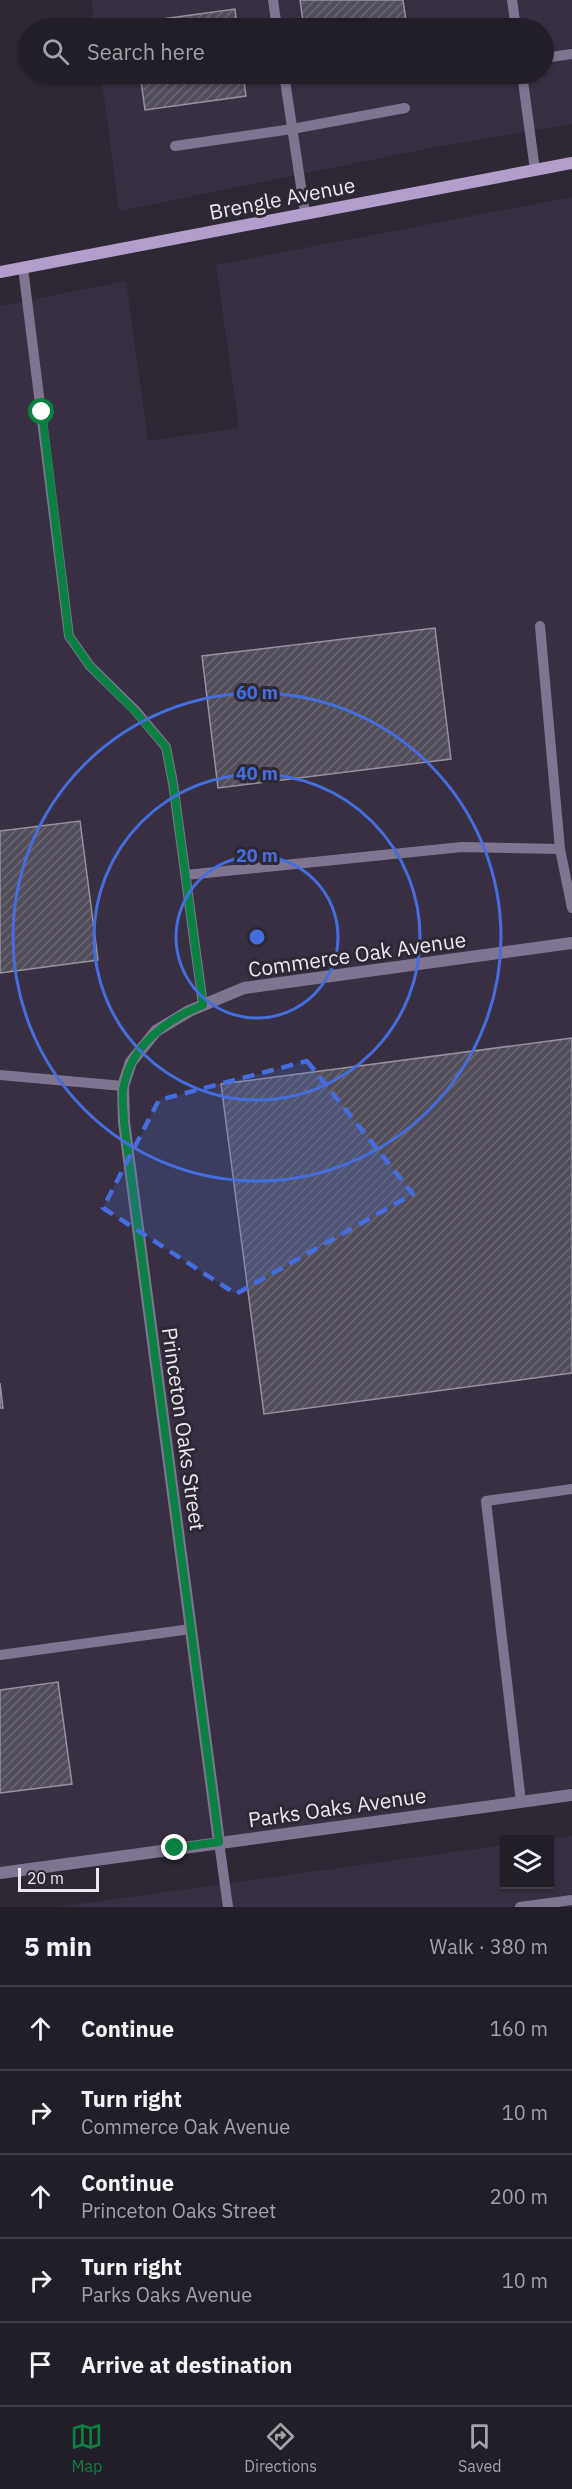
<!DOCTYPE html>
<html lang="en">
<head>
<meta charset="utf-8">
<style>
	:root { --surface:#221e27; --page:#2e2b33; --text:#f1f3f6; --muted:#a2a2a7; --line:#3f3c44; --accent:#0b8043 }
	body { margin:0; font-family:"IBM Plex Sans",sans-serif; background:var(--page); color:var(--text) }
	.controls { position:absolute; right:18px; bottom:18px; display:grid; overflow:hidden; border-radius:0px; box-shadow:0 2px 4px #0004 }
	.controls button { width:54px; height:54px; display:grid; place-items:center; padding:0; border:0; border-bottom:2px solid var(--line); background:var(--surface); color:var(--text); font:30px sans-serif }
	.scale { position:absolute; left:18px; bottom:15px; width:81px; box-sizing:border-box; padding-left:6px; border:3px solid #ebe8f0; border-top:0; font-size:16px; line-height:21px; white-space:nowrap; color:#ebe8f0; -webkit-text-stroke:4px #2d2834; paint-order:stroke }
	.stop { position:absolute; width:18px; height:18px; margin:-14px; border:4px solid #0b8043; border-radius:50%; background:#fff }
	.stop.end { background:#0b8043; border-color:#fff; box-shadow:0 2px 6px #0008 }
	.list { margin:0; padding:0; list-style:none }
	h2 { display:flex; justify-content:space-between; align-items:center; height:78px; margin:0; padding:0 24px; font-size:26px }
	h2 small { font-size:20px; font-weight:400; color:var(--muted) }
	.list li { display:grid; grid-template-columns:39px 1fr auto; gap:18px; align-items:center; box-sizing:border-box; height:84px; padding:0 24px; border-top:2px solid var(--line) }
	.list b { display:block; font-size:22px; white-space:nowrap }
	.list p { margin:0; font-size:20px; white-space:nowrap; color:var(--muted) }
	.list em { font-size:20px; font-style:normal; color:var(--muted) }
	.icon { flex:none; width:33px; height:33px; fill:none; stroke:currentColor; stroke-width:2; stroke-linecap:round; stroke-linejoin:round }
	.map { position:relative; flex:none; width:572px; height:1907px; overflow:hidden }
	.search { position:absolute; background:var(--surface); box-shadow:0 2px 4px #0004; left:18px; right:18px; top:18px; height:66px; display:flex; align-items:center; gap:15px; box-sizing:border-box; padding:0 21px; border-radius:33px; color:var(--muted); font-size:22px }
	.sheet { height:498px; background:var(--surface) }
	nav { display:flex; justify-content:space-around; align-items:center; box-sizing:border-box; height:84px; border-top:2px solid var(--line); background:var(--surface); font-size:16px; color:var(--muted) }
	nav a { display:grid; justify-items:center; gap:3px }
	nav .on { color:var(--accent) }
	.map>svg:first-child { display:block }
</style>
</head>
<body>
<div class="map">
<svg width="572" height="1907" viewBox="0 0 572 1907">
	<defs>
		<pattern id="building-hatch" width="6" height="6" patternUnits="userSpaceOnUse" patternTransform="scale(1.5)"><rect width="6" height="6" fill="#524d5a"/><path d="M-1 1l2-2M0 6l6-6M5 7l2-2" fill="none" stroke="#6b6772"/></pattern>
	</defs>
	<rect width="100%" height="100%" fill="#2d2834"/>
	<path fill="#383042" d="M91,0h481v124l-136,23 -317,64 -18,-137h443v-46h-449z
		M572,197v1603l-572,79v-1573l126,-25 22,160 91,-13 -23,-163z
		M572,1836v71h-515l447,-62v39h46v-44l-3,-1z"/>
	<path fill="url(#building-hatch)" stroke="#9791a0" stroke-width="1.5" d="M300,0h103l4,28h-103z
		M235,9l2,19h-104v-5z
		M140,74h103l3,22 -101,14z
		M310,74h78l-77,9z
		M435,628l16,131 -233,29 -16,-132z
		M80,821l18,139 -98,13v-142z
		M572,1038v335l-308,41 -43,-330z
		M0,1383l3,25h-3z
		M58,1682l14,102 -72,9v-103z"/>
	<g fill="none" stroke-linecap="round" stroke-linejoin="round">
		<path stroke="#807590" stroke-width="10" d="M273,0l4,28
			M512,0l4,28
			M544,58l28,-4
			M284,74l21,139
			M522,74l13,96
			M175,146l117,-17 113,-21
			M23,268l46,368 21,30 45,44 31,37 7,36 30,222
			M540,626l20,223
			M186,875l276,-28 98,2 12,59
			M0,1075l123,11
			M0,1655l191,-26
			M521,1802l-35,-301 86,-12
			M219,1842l9,65
			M520,1907l52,-7"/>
		<path stroke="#807590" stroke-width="12" d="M219,1842l-95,-720 -1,-36 8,-24 25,-31 33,-20 55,-23 328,-45
			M0,1873l572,-78"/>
		<path stroke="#b19eca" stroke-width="12" d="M0,272l572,-109"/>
	</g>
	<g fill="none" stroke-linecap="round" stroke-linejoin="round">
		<path stroke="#0b8043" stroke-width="8" d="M42,412l27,224 21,30 45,45 31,36 7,36 30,222c-36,14 -71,40 -79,80 -3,11 0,25 0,37l95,720 -44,6"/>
	</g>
	<path fill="#466ddd" fill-opacity="0.2" stroke="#466ddd" stroke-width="4.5" stroke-dasharray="12 8" stroke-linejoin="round" d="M307,1061l106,133 -177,100 -133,-86 56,-108z"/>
	<g fill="none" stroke="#466ddd" stroke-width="3">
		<circle cx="257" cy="937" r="81"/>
		<circle cx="257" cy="937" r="163"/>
		<circle cx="257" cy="937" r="244"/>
	</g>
	<g text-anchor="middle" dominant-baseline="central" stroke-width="6" stroke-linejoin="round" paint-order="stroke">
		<g font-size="21" fill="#ebe8f0" stroke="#2d2834">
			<text transform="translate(282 198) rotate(-11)">Brengle Avenue</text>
			<text transform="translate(357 954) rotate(-8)">Commerce Oak Avenue</text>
			<text transform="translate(184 1429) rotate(82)">Princeton Oaks Street</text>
			<text transform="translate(337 1807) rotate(-8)">Parks Oaks Avenue</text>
		</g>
	</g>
	<circle cx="257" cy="937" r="9" fill="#466ddd" stroke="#2d2834" stroke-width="3"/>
	<g font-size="18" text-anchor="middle" font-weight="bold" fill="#466ddd" stroke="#2d2834" stroke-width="6" stroke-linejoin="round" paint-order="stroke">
		<text x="257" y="699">60 m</text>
		<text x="257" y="780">40 m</text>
		<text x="257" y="862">20 m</text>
	</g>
</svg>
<div class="controls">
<button><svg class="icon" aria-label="layers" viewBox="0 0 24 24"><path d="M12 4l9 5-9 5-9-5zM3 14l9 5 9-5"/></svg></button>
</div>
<div class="scale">20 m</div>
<div class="stop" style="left:42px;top:412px"></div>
<div class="stop end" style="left:175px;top:1848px"></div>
<div class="search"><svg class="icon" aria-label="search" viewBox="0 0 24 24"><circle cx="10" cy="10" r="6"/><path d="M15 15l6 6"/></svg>Search here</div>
</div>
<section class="sheet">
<h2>5 min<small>Walk · 380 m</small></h2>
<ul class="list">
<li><svg class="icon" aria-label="ahead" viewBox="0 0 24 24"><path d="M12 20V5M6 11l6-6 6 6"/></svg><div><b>Continue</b></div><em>160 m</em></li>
<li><svg class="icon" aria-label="right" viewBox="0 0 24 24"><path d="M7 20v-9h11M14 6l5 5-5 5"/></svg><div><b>Turn right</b><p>Commerce Oak Avenue</p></div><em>10 m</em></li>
<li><svg class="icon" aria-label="ahead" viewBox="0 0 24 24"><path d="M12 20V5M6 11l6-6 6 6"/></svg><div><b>Continue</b><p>Princeton Oaks Street</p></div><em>200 m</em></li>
<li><svg class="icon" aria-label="right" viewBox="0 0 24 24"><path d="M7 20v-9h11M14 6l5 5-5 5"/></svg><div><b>Turn right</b><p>Parks Oaks Avenue</p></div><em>10 m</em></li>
<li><svg class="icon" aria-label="arrive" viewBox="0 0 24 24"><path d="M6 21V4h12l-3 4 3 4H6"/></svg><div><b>Arrive at destination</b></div></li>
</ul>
</section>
<nav>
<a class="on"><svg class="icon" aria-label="map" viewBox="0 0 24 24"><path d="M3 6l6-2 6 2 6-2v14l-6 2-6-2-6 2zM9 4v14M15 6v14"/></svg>Map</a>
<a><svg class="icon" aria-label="directions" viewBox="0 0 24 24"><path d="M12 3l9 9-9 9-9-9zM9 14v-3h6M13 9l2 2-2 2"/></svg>Directions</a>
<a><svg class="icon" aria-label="saved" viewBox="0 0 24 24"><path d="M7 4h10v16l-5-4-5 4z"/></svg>Saved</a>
</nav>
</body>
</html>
